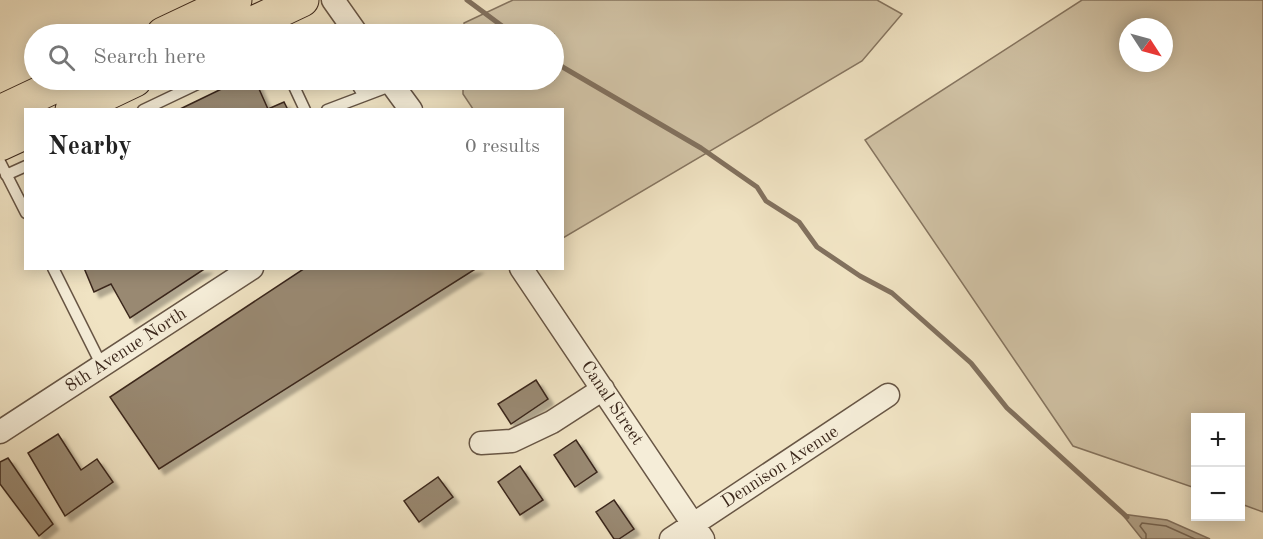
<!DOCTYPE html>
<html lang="en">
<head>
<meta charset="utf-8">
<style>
	:root { --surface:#fff; --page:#f2f2f2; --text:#222; --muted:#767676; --line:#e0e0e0 }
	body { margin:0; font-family:"Old Standard TT",serif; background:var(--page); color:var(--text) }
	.controls { position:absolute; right:18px; bottom:18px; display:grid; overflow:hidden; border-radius:0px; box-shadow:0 3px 15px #0003 }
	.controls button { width:54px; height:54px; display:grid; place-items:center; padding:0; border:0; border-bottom:2px solid var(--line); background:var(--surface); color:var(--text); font:30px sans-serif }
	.compass { position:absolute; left:1119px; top:18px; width:54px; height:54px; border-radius:50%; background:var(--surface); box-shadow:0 3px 15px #0003; rotate:126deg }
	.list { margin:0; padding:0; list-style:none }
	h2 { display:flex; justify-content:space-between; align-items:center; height:78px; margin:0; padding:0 24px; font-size:26px }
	h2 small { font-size:20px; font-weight:400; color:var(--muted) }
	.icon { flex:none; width:33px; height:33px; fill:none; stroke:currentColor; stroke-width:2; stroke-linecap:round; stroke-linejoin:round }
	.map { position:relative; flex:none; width:1263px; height:539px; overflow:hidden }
	.search { position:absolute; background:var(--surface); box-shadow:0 3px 15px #0003; left:24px; top:24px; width:540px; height:66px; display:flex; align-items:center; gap:15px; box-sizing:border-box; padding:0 21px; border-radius:33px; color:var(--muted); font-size:22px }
	.panel { position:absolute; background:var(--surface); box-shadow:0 3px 15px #0003; left:24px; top:108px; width:540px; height:162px; border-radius:0px }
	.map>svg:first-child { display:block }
</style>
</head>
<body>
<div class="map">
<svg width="1263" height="539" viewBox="0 0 1263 539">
	<defs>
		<filter id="shadow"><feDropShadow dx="5.5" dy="5.5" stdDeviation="1.5" flood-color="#0004"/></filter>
	</defs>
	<rect width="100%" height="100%" fill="#f0e3c3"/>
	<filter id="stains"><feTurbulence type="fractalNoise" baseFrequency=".00333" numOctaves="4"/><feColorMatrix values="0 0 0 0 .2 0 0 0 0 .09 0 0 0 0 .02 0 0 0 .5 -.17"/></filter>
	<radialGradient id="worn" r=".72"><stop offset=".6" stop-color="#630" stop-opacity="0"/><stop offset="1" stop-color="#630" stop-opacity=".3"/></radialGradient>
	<path fill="#d1c3a6" stroke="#867560" stroke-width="1.5" fill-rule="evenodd" d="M513,0h364l25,14 -40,47 -299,177 -1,-128 -89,-1 -10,-15v-14h91v-46h-90v-11z
		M1082,0h181v512l-22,-8 -1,-86h-44l-1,70 -122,-42 -208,-306zM1128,27h36v36h-36z"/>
	<path fill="#b2a38a" stroke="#82715e" stroke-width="1.5" d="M1122,514l45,6 43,19h-68z"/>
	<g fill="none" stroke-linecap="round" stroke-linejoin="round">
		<path stroke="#766552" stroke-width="1.5" d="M1146,539v-5l-6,-8 2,-3 24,3 29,13"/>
		<path stroke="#82715e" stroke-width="5" d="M467,0l46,34
			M554,62l147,86 56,39 9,14 33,21 18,25 43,29 32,17 79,70 36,45 120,109"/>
	</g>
	<path fill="#998972" stroke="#3b271b" stroke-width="1.5" filter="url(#shadow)" d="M240,80h15l13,29 16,-7 4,8h-110z
		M84,268h122l-76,50 -19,-34 -17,8z
		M305,268h172l-318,201 -49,-72z
		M536,380l12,19 -37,25 -13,-20z
		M58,434l23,36 16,-11 16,23 -48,34 -37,-63z
		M576,440l21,32 -22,15 -21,-32z
		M8,458l45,66 -14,12 -39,-52v-22z
		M520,466l23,34 -23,15 -22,-33z
		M438,477l15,20 -34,25 -15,-21z
		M614,500l20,29 -15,10h-5l-18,-27z"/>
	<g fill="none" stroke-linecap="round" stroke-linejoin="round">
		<defs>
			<path id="service" d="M291,80l14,30
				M354,80l10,16
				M143,110l63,-30
				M327,110l66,-25
				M0,162l26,51
				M6,175l20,-9
				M53,268l49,98"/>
			<path id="minor" d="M333,0l24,34
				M389,80l22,30
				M521,268l182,271
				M0,432l252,-164
				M481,443l31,-2 40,-19 51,-33
				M671,539l217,-144"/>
			<path id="primary" d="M163,34l72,-34
				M230,34l72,-34
				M72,110l63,-30
				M0,112l68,-32
				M0,144l26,-12"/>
		</defs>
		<use href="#service" stroke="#685645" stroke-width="13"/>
		<use href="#minor" stroke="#685645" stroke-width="25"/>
		<use href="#primary" stroke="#3b271b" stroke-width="35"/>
		<use href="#service" stroke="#f5edd8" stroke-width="10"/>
		<use href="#minor" stroke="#f5edd8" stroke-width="22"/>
		<use href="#primary" stroke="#f0e3c3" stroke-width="33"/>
	</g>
	<g text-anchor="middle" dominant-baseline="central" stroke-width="5" stroke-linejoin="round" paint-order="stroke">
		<g font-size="18" fill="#3b271b" stroke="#f5edd8">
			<text transform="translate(126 350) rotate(-33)">8th Avenue North</text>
			<text transform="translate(612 403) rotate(56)">Canal Street</text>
			<text transform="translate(780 467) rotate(-33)">Dennison Avenue</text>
		</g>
	</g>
	<rect width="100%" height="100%" filter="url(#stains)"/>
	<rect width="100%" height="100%" fill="url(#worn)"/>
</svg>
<div class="controls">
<button>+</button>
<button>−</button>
</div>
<svg class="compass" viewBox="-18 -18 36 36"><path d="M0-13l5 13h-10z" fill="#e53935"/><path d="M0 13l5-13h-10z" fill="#767676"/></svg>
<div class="search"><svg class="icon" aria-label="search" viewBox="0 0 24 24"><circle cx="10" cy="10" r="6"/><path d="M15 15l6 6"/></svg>Search here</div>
<section class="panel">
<h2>Nearby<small>0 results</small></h2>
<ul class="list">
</ul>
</section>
</div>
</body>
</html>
